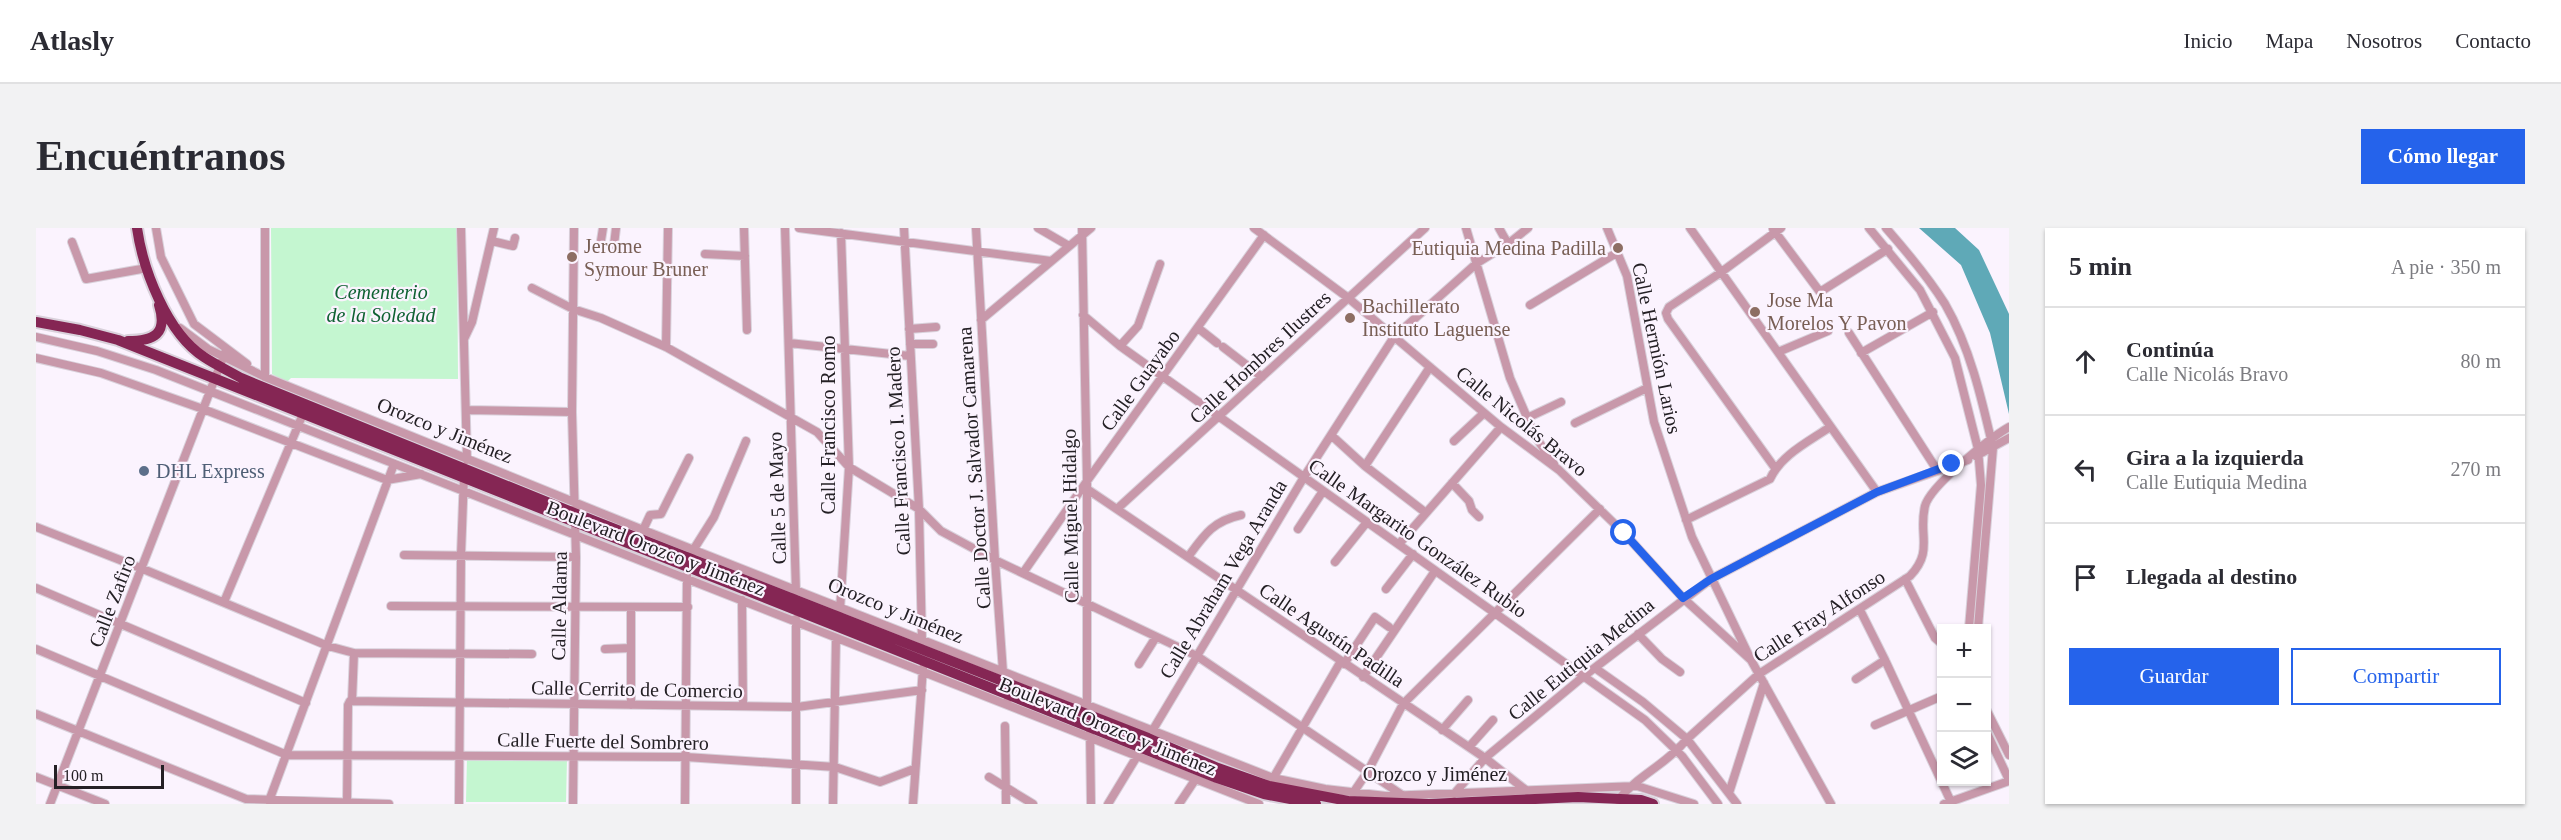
<!DOCTYPE html>
<html lang="es">
<head>
<meta charset="utf-8">
<style>
	:root { --surface:#fff; --page:#f2f2f3; --text:#2b2b33; --muted:#7c7c81; --line:#e1e1e2; --accent:#2563eb }
	body { margin:0; font-family:Georgia,serif; background:var(--page); color:var(--text) }
	.controls { position:absolute; right:18px; bottom:18px; display:grid; overflow:hidden; border-radius:0px; box-shadow:0 2px 4px #0004 }
	.controls button { width:54px; height:54px; display:grid; place-items:center; padding:0; border:0; border-bottom:2px solid var(--line); background:var(--surface); color:var(--text); font:30px sans-serif }
	.scale { position:absolute; left:18px; bottom:15px; width:110px; box-sizing:border-box; padding-left:6px; border:3px solid #242025; border-top:0; font-size:16px; line-height:21px; white-space:nowrap; color:#242025; -webkit-text-stroke:4px #fbf3fe; paint-order:stroke }
	.stop { position:absolute; width:18px; height:18px; margin:-14px; border:4px solid #2563eb; border-radius:50%; background:#fff }
	.stop.end { background:#2563eb; border-color:#fff; box-shadow:0 2px 6px #0008 }
	.list { margin:0; padding:0; list-style:none }
	h2 { display:flex; justify-content:space-between; align-items:center; height:78px; margin:0; padding:0 24px; font-size:26px }
	h2 small { font-size:20px; font-weight:400; color:var(--muted) }
	.list li { display:grid; grid-template-columns:39px 1fr auto; gap:18px; align-items:center; box-sizing:border-box; height:108px; padding:0 24px; border-top:2px solid var(--line) }
	.list b { display:block; font-size:22px; white-space:nowrap }
	.list p { margin:0; font-size:20px; white-space:nowrap; color:var(--muted) }
	.list em { font-size:20px; font-style:normal; color:var(--muted) }
	.actions { display:flex; gap:12px; padding:18px 24px }
	.actions a { flex:1; padding:14px 0; border:2px solid var(--accent); border-radius:0px; text-align:center; font-size:21px; color:var(--accent) }
	.actions .main { background:var(--accent); color:#fff }
	.icon { flex:none; width:33px; height:33px; fill:none; stroke:currentColor; stroke-width:2; stroke-linecap:round; stroke-linejoin:round }
	.map { position:relative; flex:none; width:1973px; height:576px; overflow:hidden; border-radius:0px }
	header { display:flex; align-items:center; gap:36px; box-sizing:border-box; height:84px; padding:0 30px; background:var(--surface); border-bottom:2px solid var(--line) }
	header strong { font-size:28px }
	nav { display:flex; gap:33px; margin-inline-start:auto; font-size:21px }
	.intro { display:flex; align-items:center; justify-content:space-between; box-sizing:border-box; height:144px; padding:0 36px }
	h1 { margin:0; font-size:42px }
	.button { padding:15px 27px; border-radius:0px; background:var(--accent); color:#fff; font-size:21px; font-weight:700 }
	main { display:flex; gap:36px; padding:0 36px }
	aside { flex:1; background:var(--surface); border-radius:0px; box-shadow:0 2px 4px #0004 }
	.map>svg:first-child { display:block }
</style>
</head>
<body>
<header>
<strong>Atlasly</strong>
<nav><a>Inicio</a><a>Mapa</a><a>Nosotros</a><a>Contacto</a></nav>
</header>
<div class="intro"><h1>Encuéntranos</h1><a class="button">Cómo llegar</a></div>
<main>
<div class="map">
<svg width="1973" height="576" viewBox="0 0 1973 576">
	<rect width="100%" height="100%" fill="#fbf3fe"/>
	<path fill="#c4f6d0" d="M235,0h186l1,151 -167,-1 -4,4 -15,-8z
		M431,529l100,1 -1,44h-100z"/>
	<path fill="#5fa9b7" d="M1883,0h36l24,22 30,64v100l-19,-81 -29,-68z"/>
	<g fill="none" stroke-linecap="round" stroke-linejoin="round">
		<defs>
			<path id="minor" d="M120,0l5,29 33,67 53,40
				M229,0v149
				M425,0l6,232
				M708,0l3,102
				M749,0l11,364
				M763,0l252,33
				M868,0l15,281 3,132
				M940,0l19,332 8,112 5,27
				M1002,0l31,18
				M1046,0l5,253v228
				M1218,0l93,69 154,130 58,43 65,63 59,65 68,62
				M1430,0l44,150 25,58 19,28
				M1463,0l9,16
				M1571,0l20,48 27,146 38,115 59,123 80,144
				M1654,0l187,264
				M1833,0l51,62 35,68 23,91 3,36 -12,143
				M1850,0c21,24 42,49 59,76 25,43 37,96 48,144l-15,180
				M1737,1l47,63 68,-43
				M456,13l21,5 2,-8
				M36,14l14,37 61,-11
				M578,17l2,-17
				M564,19l3,-19
				M669,26l40,2
				M496,60l41,21 28,9 65,29 151,85 32,35 70,42 22,22 54,29 202,96 205,139
				M1494,77l88,-53
				M1047,87l37,31 525,374 37,36 36,48
				M945,92l110,-92
				M144,100l28,21 57,28 378,153 630,248 52,11 61,7 251,-10 57,18
				M1162,100l19,15
				M873,101l27,-2
				M1813,105l88,137
				M0,109l61,14 59,19 1103,434
				M428,111l8,-17 22,-94
				M753,115l121,13
				M874,116h23
				M1084,118l18,-20 22,-62
				M630,119l2,-119
				M1187,119l39,30
				M1742,124l50,-21
				M1825,125l72,-41
				M0,130l65,15 102,36 184,71 34,-6
				M430,182l106,2
				M1491,190l34,-16
				M1539,195l72,-35
				M1295,207l34,31 61,47
				M1418,213l30,-28
				M1940,228l33,-18
				M1329,238l65,-99
				M1739,240l-107,-149 -2,-6 3,-6 51,-34 61,-45
				M1416,255l17,18 3,9 7,7
				M1051,261l398,269 42,33
				M1081,281l308,-281
				M1650,292l84,-41c11,-24 38,-37 60,-52
				M0,299l107,42 185,77 26,7 178,1
				M1262,301l25,-38
				M607,302l7,-15 11,-1 28,-56
				M1363,316l102,-117
				M656,324l22,-35 32,-76
				M368,327l172,2
				M1152,329c16,-22 25,-36 53,-42
				M1299,334l32,-40
				M987,345l64,-92 177,-246
				M1869,351l30,59 7,6
				M0,360l270,115
				M1350,361l27,-35
				M706,372l1,106
				M188,374l79,-188
				M355,378l297,1
				M595,379v98
				M804,382l9,-143 -8,-234
				M1824,382l25,50 66,142
				M1602,406l24,25 18,13
				M0,421l251,106 399,2 149,10 45,15 34,-13
				M569,421l26,-1
				M1103,436l17,-27
				M1308,436l31,-47 14,10
				M1559,440l48,34 44,37 50,65
				M1327,449l72,-106
				M1820,451l29,-19
				M316,473l2,-48
				M1950,481l23,46
				M0,486l210,85 143,5
				M1839,497l67,-29
				M969,498l1,78
				M1406,502l26,-30
				M1950,503l23,49
				M1054,505l1,71
				M1115,505l153,-256 90,-140 83,-74 31,-19 20,-16
				M1433,519l24,-27
				M0,549l69,27
				M953,549l44,27
				M1235,554l70,-121
				M1693,565l35,-110
				M1418,566l31,-36 99,-82 127,-97 166,-87 91,-32
				M1315,568l17,-25 35,-67 197,-195
				M1582,572c19,-24 49,-36 69,-61l72,-65 151,-98c24,-25 8,-41 15,-70 5,-20 65,-68 84,-79
				M233,573l125,-337
				M14,576l176,-454
				M311,576l1,-99 2,-4 447,6 125,-17
				M423,576l2,-249 3,-80
				M537,576l3,-247 -4,-145 2,-184
				M649,576l2,-229
				M760,576v-185
				M797,576l3,-166
				M877,576l10,-136
				M1072,576l31,-51
				M1143,576l16,-24
				M1908,576l65,-23"/>
			<path id="highway" d="M101,0c6,42 30,105 67,129 12,8 25,14 37,21l333,135 574,225 70,30 51,18 79,15 81,3 149,-7 63,3 12,4
				M0,94l44,8 38,10 1099,438 47,16 52,10
				M92,113c26,0 40,-7 31,-36"/>
		</defs>
		<use href="#minor" stroke="#d9d1db" stroke-width="10"/>
		<use href="#highway" stroke="#d9d1db" stroke-width="14"/>
		<use href="#minor" stroke="#c898aa" stroke-width="8"/>
		<use href="#highway" stroke="#852654" stroke-width="10"/>
	</g>
	<g fill="none" stroke-linecap="round" stroke-linejoin="round">
		<path stroke="#2563eb" stroke-width="8" d="M1588,305l59,65 28,-19 166,-87 75,-28"/>
	</g>
	<g fill="#8d6e63" stroke="#fbf3fe" stroke-width="2">
		<circle cx="1582" cy="20" r="6"/>
		<circle cx="536" cy="29" r="6"/>
		<circle cx="1719" cy="84" r="6"/>
		<circle cx="1314" cy="90" r="6"/>
	</g>
	<circle fill="#5c6f8a" stroke="#fbf3fe" stroke-width="2" cx="108" cy="243" r="6"/>
	<g text-anchor="middle" dominant-baseline="central" stroke-width="4.5" stroke-linejoin="round" paint-order="stroke">
		<g font-size="20" fill="#785e54" stroke="#fbf3fe" text-anchor="start">
			<text x="548" y="18">Jerome<tspan x="548" dy="23">Symour Bruner</tspan></text>
			<text x="1570" y="20" text-anchor="end">Eutiquia Medina Padilla</text>
			<text x="1731" y="72">Jose Ma<tspan x="1731" dy="23">Morelos Y Pavon</tspan></text>
			<text x="1326" y="78">Bachillerato<tspan x="1326" dy="23">Instituto Laguense</tspan></text>
		</g>
		<g font-size="20" font-style="italic" fill="#0e6132" stroke="#fbf3fe">
			<text x="345" y="64">Cementerio<tspan x="345" dy="23">de la Soledad</tspan></text>
		</g>
		<g font-size="20" fill="#242025" stroke="#fbf3fe">
			<text transform="translate(1621 120) rotate(78)">Calle Hermión Larios</text>
			<text transform="translate(1224 129) rotate(-43)">Calle Hombres Ilustres</text>
			<text transform="translate(1104 152) rotate(-54)">Calle Guayabo</text>
			<text transform="translate(1486 193) rotate(39)">Calle Nicolás Bravo</text>
			<text transform="translate(792 197) rotate(-90)">Calle Francisco Romo</text>
			<text transform="translate(409 202) rotate(22)">Orozco y Jiménez</text>
			<text transform="translate(862 223) rotate(-93)">Calle Francisco I. Madero</text>
			<text transform="translate(938 240) rotate(-94)">Calle Doctor J. Salvador Camarena</text>
			<text transform="translate(741 270) rotate(-92)">Calle 5 de Mayo</text>
			<text transform="translate(1034 288) rotate(-91)">Calle Miguel Hidalgo</text>
			<text transform="translate(1382 310) rotate(35)">Calle Margarito González Rubio</text>
			<text transform="translate(620 320) rotate(21)">Boulevard Orozco y Jiménez</text>
			<text transform="translate(1187 351) rotate(-59)">Calle Abraham Vega Aranda</text>
			<text transform="translate(76 373) rotate(-69)">Calle Zafiro</text>
			<text transform="translate(523 378) rotate(-89)">Calle Aldama</text>
			<text transform="translate(860 382) rotate(22)">Orozco y Jiménez</text>
			<text transform="translate(1783 388) rotate(-33)">Calle Fray Alfonso</text>
			<text transform="translate(1296 407) rotate(34)">Calle Agustín Padilla</text>
			<text transform="translate(1545 431) rotate(-39)">Calle Eutiquia Medina</text>
			<text transform="translate(601 461) rotate(1)">Calle Cerrito de Comercio</text>
			<text transform="translate(1072 498) rotate(22)">Boulevard Orozco y Jiménez</text>
			<text transform="translate(567 513) rotate(1)">Calle Fuerte del Sombrero</text>
			<text x="1399" y="546">Orozco y Jiménez</text>
		</g>
		<g font-size="20" fill="#4e5e75" stroke="#fbf3fe" text-anchor="start">
			<text x="120" y="243">DHL Express</text>
		</g>
	</g>
</svg>
<div class="controls">
<button>+</button>
<button>−</button>
<button><svg class="icon" aria-label="layers" viewBox="0 0 24 24"><path d="M12 4l9 5-9 5-9-5zM3 14l9 5 9-5"/></svg></button>
</div>
<div class="scale">100 m</div>
<div class="stop" style="left:1588px;top:305px"></div>
<div class="stop end" style="left:1916px;top:236px"></div>
</div>
<aside>
<h2>5 min<small>A pie · 350 m</small></h2>
<ul class="list">
<li><svg class="icon" aria-label="ahead" viewBox="0 0 24 24"><path d="M12 20V5M6 11l6-6 6 6"/></svg><div><b>Continúa</b><p>Calle Nicolás Bravo</p></div><em>80 m</em></li>
<li><svg class="icon" aria-label="left" viewBox="0 0 24 24"><path d="M17 20v-9H6M10 6l-5 5 5 5"/></svg><div><b>Gira a la izquierda</b><p>Calle Eutiquia Medina</p></div><em>270 m</em></li>
<li><svg class="icon" aria-label="arrive" viewBox="0 0 24 24"><path d="M6 21V4h12l-3 4 3 4H6"/></svg><div><b>Llegada al destino</b></div></li>
</ul>
<div class="actions"><a class="main">Guardar</a><a>Compartir</a></div>
</aside>
</main>
</body>
</html>
